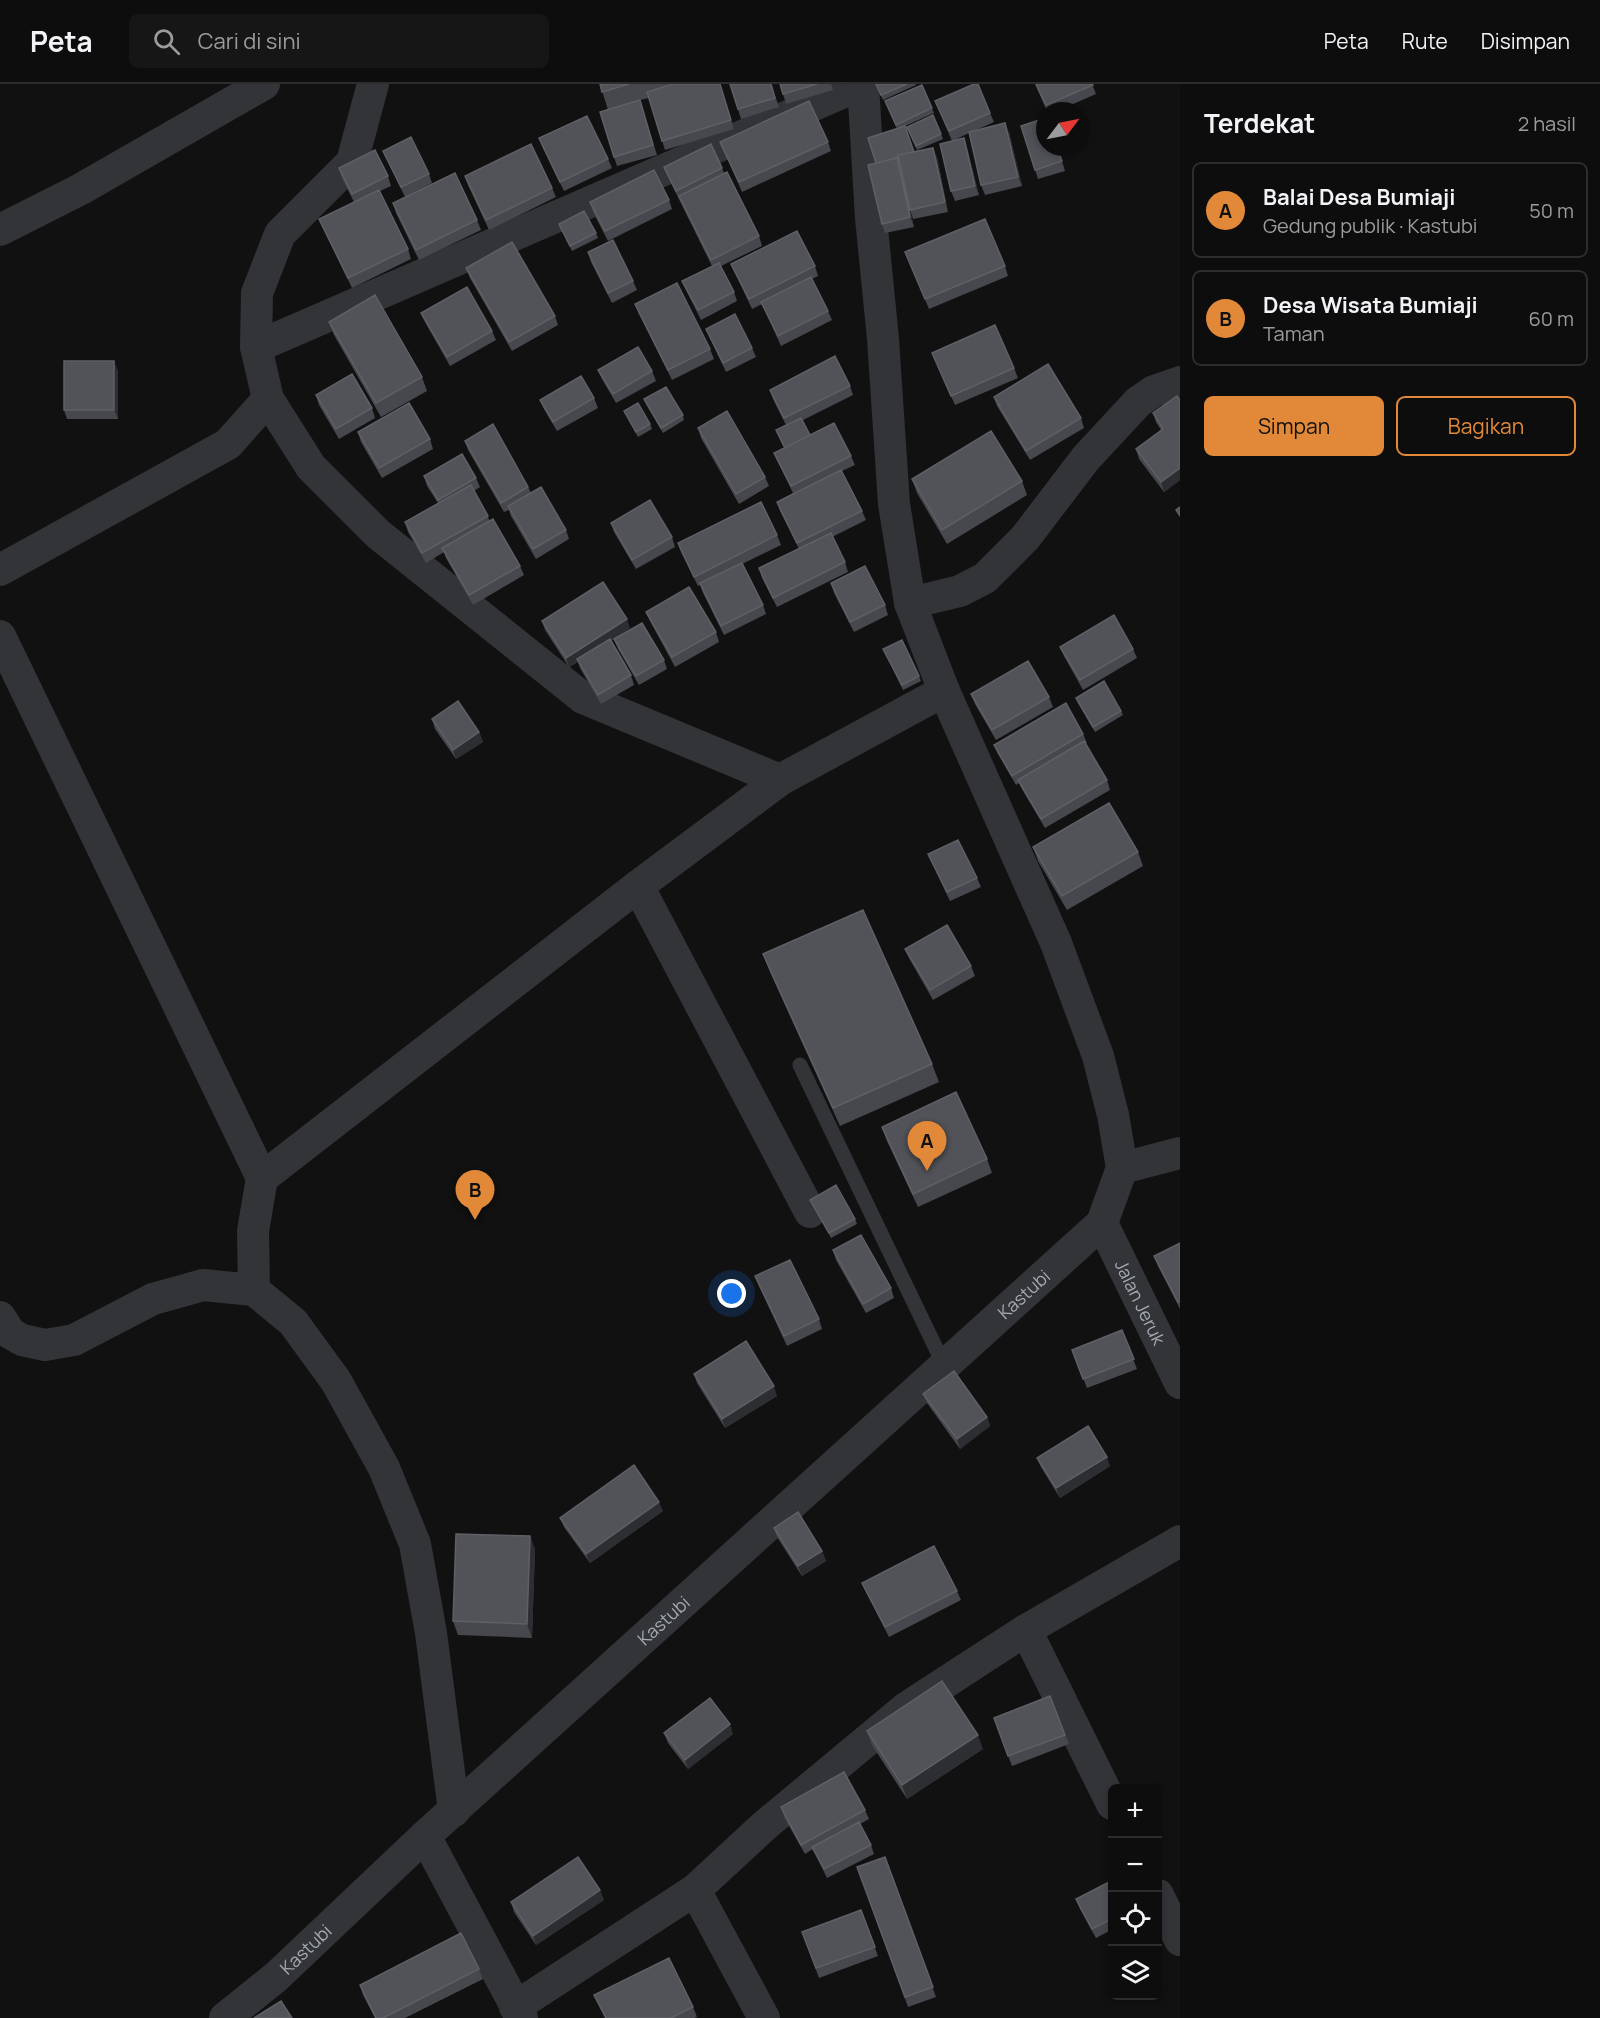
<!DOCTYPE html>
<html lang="id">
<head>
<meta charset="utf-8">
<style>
	:root { --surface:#0d0d0e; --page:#161617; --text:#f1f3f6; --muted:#9a9c9e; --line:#2d2d2e; --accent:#e28939 }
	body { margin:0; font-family:Manrope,sans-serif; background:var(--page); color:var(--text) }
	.controls { position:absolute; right:18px; bottom:18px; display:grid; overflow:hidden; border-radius:9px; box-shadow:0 3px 9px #0003 }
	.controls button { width:54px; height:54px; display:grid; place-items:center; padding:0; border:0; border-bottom:2px solid var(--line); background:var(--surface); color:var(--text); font:30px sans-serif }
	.compass { position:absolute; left:1036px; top:18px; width:54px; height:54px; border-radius:50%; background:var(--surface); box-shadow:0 3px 9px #0003; rotate:58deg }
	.you { position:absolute; left:732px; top:1210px; width:21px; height:21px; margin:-15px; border:4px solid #fff; border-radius:50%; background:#1a73e8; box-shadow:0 0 0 9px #1a73e833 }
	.badge { display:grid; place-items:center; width:39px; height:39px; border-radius:50%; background:var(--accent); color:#111; font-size:20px; font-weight:700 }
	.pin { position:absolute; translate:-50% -50px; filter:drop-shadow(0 2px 3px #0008) }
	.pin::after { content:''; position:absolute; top:32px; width:21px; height:18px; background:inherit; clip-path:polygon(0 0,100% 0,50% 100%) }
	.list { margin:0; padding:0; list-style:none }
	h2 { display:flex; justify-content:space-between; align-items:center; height:78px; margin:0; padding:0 24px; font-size:26px }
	h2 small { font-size:20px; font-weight:400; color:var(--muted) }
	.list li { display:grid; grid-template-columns:39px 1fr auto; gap:18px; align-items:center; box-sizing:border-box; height:96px; margin:0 12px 12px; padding:0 12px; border:2px solid var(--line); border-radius:9px }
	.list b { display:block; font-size:22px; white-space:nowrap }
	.list p { margin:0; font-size:20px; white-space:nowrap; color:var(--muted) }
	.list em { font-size:20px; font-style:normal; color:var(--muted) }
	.actions { display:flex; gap:12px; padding:18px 24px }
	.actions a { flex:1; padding:14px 0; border:2px solid var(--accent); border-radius:9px; text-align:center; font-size:21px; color:var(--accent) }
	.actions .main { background:var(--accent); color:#111 }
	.icon { flex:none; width:33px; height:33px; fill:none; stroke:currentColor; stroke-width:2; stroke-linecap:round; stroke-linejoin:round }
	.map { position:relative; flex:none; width:1180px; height:1934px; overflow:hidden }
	header { display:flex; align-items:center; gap:36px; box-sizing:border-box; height:84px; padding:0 30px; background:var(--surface); border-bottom:2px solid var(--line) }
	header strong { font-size:28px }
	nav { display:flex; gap:33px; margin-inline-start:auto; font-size:21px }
	.search { width:420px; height:54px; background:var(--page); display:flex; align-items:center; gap:15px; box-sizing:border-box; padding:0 21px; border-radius:9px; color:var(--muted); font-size:22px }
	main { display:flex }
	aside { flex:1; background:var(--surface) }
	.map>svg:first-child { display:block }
</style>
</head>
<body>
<header>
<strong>Peta</strong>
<div class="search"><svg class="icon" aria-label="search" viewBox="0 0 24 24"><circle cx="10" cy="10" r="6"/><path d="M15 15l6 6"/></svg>Cari di sini</div>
<nav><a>Peta</a><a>Rute</a><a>Disimpan</a></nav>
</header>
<main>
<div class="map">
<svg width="1180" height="1934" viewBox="0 0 1180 1934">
	<rect width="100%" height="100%" fill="#111112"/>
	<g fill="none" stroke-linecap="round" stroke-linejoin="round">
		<path stroke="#323437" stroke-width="15" d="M800,981l144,300"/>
		<g stroke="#323437" stroke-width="32">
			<path d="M373,0l-21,78 -72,72 -23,59 -1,54 12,52 43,68 67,67 205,164 197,82 164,-89"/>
			<path d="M0,146l81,-41 183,-105"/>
			<path d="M256,263l606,-263"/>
			<path d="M0,486l228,-126 40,-45"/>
			<path d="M910,519l50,-12 25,-13 40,-40 61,-80 52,-56 16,-11 26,-9"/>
			<path d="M0,552l262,542"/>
			<path d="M638,802l172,326"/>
			<path d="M1122,1084l58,-15"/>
			<path id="s1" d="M1102,1139l78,160"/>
			<path d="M0,1233l10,16 12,7 23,5 29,-5 79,-41 50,-14 51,5"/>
			<path d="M1026,1546l86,174"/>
			<path d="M454,1727l-23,-178 -16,-89 -31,-76 -48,-87 -43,-59 -39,-32 -1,-59 9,-53 376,-292 142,-106"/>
			<path d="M425,1752l97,182"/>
			<path d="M1158,1811l22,45"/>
			<path d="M515,1923l180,-117"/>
			<path id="s2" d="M225,1934l51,-41 149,-141 677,-613 20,-55 -9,-53 -15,-59 -42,-113 -112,-252 -34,-88 -16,-99 -11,-165 -12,-121 -8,-134"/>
			<path d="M764,1934l-69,-128 68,-63 143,-119 120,-78 154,-89"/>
		</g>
	</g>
	<path fill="#47484d" d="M600,0h120l14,45 -69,21 -16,-52 -9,2 17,55 -40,11 -3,-9 -6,-47z
		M730,0h41l8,23 -38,12z
		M780,0h51l2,6 -47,14z
		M875,0h41v1l-33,15z
		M1035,0h57l4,10 -39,17h-10z
		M922,1l12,28 -29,13 9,26 23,5 11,55 -35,7 -3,-9 -10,-48h-2l16,65 -29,6 -3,-9 -6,-61 21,-34 -12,-28z
		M935,17l55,12 4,9 -18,8 33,2 13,54 -37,9 -4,-10 -12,-52 -17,8z
		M1021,42l37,21 7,24 -27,8z
		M909,48l32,2 2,5 -26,11z
		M539,54l69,21 4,9 -48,23 -21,-43z
		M964,54l3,10 12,47 -24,6 -4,-10z
		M720,58h108l3,9 -89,41z
		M383,67l46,23 3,9 -27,14 -18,-37z
		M664,83l58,1 2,5 35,63 3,10 -41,20 13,26 3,9 -36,19 -15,-30 -4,-9 30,-15 -44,-89z
		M339,84l49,8 3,10 -11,5 28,58 3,10 -59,29 -29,-60 -4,-9 35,-17 -12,-24z
		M465,92l87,12 4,9 -67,33 -21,-45z
		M669,116l3,9 -64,32 -15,-29 -3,-10z
		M393,119l84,17 4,10 -62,30 -23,-47z
		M559,140l37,9 2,5 -26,13z
		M588,168l45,29 4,9 -25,13 -21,-41z
		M905,168l100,14 3,10 -79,33z
		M731,180l84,2 3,10 -6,3 16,32 4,9 -51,26 -19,-42 -10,5 -17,-36z
		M466,184l89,48 3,9 -46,26 -42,-73z
		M635,220l75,45 4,10 -42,21 -33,-66z
		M421,229l71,18 4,9 -46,26 -25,-44z
		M329,238l93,55 5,14 -46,26 -47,-82z
		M706,245l46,19 4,9 -30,15 -16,-34z
		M932,269l82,15 4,10 -63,27z
		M598,286l54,1 4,10 -40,22 -14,-24z
		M118,287v48h-51l-3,-9z
		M850,302l3,9 -50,25 7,15 41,21 4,9 -13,6 20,40 4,9 -34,17 13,25 3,10 -71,35 -15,-29 -3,-10 40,-19 -19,-38 -3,-9 16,-9 -15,-31 -4,-9 10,-5 -8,-18 10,-5 -13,-26 -3,-9z
		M316,311l56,13 3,10 -36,21 -20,-34z
		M994,313l87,21 3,10 -54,32 -33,-54z
		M594,314l4,10 -41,23 -13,-22 -4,-9z
		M644,315l39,16 1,5 -21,13 -17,-29z
		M1180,316v80l-16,12 -25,-33 -3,-10 25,-19 -5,-8 -3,-9z
		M624,327l26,13 2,5 -14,8z
		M698,344l67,49 4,9 -30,18 -38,-66z
		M358,348l72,7 3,10 -51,29 -21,-36z
		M465,357l63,46 3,6 35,37 3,9 -33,20 -25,-43 -2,-6 -5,2 -36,-62z
		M424,392l52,2 4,9 -6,4 16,30 30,45 4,9 -51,30 -27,-47 -2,-6 -18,11 -18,-31 -3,-10 33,-19 -11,-17z
		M912,395l110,2 5,14 -80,49 -30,-51z
		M611,439l61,14 3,10 -39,22 -22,-37z
		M777,451l4,10 -39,19 21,41 3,9 -42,21 -21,-42 -3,-8 -2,1 -17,-34 -3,-9z
		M831,499l54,22 3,10 -34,17 -20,-39z
		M646,528l70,20 3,10 -44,25 -25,-46z
		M542,537l88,7 -19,13 20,34 3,10 -33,19 -21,-36 -2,-6 -9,5 -24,-37z
		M614,555l50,21 3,9 -28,16 -21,-36z
		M1060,563l73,2 4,9 -54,32 -19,-34z
		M883,565l36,27 2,5 -18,9z
		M971,610l78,3 4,10 -57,33 -21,-36z
		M1076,614l45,13 2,4 -28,17 -17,-29z
		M432,635l47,13 4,10 -27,17 -21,-30z
		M1083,650l4,9 -2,1 22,36 3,10 -65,38 -23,-39 -3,-6 -3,2 -18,-31 -4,-9z
		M1033,763l105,5 5,14 -76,44 -29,-49z
		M928,770l49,24 4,9 -31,14 -18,-38z
		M905,865l66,17 4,10 -42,24 -24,-42z
		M763,870l169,110 7,18 -99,44 -70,-154z
		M882,1043l105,32 5,14 -74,34 -31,-66z
		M810,1116l45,19 2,5 -26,14z
		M1180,1160v65l-22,-43 -4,-10z
		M833,1166l58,38 3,10 -28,15 -30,-53z
		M755,1192l64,43 3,10 -35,17 -28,-60z
		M1122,1246l15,39 -50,19 -15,-38z
		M694,1290l83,22 -52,32 -28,-45z
		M923,1310l64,23 3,9 -30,23 -33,-46z
		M1037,1374l73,8 -50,32 -19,-31z
		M663,1427l-73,52 -26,-36 -4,-9z
		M774,1444l48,23 4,10 -24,15 -25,-39z
		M530,1452l5,14 -3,88 -74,-3 -5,-14z
		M862,1499l95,8 4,9 -72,37 -23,-45z
		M1050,1612l19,48 -57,22 -18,-48z
		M867,1647l116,18 -76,50 -35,-54z
		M664,1649l69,1 -45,35 -20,-26z
		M781,1723l84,3 4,9 -9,5 11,21 3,9 -47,24 -14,-29 -8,5 -21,-37z
		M885,1773l51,140 -28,10 -51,-140z
		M1113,1796v49l-17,9 -16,-29 -4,-10z
		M604,1816l-68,45 -22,-33 -3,-10z
		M861,1826l17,46 -59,22 -17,-46z
		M479,1885l4,10 -78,39h-30l-12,-23 -3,-10z
		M594,1911l99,12 4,10 -3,1h-89z"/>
	<path fill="#2d2e31" d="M1005,39l4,9 13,54 -4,-9z
		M964,54l3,10 12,47 -4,-9z
		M933,64l4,9 11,55 -3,-10z
		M897,74l3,9 14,60 -4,-10z
		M114,277l4,10v48l-4,-9z
		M1180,384v12l-16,12 -3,-10z
		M627,535l3,9 -52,34 -1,-3 1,3 -9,5 -3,-9z
		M479,648l4,10 -27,17 -3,-9z
		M774,1302l3,10 -52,32 -3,-9z
		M987,1333l3,9 -30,23 -3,-10z
		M1107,1373l3,9 -50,32 -4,-10z
		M659,1418l4,9 -73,52 -4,-9z
		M530,1452l5,14 -3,88 -5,-14z
		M822,1467l4,10 -24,15 -4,-10z
		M730,1640l3,10 -45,35 -3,-9z
		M978,1651l5,14 -76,50 -5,-14z
		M600,1806l4,10 -68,45 -3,-9z"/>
	<path fill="#515358" stroke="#5e6066" stroke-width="1.5" d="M600,0h29l-27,8z
		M673,0h47l11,36 -69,21 -15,-49z
		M730,0h41l4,14 -37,11z
		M780,0h37l-34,10z
		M876,0h31l-26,11z
		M974,0h4l12,29 -41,18 -14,-30z
		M1036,0h56l1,1 -47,20z
		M922,1l10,23 -36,17 -11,-24z
		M640,16l13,45 -39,12 -14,-45z
		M809,17l19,41 -89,40 -19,-40z
		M933,31l8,19 -25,12 -9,-19z
		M587,32l21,43 -48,23 -21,-44z
		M1045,34v29h12l5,14 -27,9 -14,-44z
		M1005,39l13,54 -37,8 -12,-53z
		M905,42l9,26 -16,3v2l-6,2 -16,4 -8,-25z
		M411,53l18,37 -28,13 -18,-36z
		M964,54l11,48 -24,5 -11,-47z
		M531,60l21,44 -66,32 -21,-44z
		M711,60l11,24 -46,23 -12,-24z
		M933,64l12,54 -35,8 -12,-55z
		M375,66l13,26 -36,18 -13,-26z
		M897,74l13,59 -28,7 -14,-59z
		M654,86l15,30 -64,31 -15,-29z
		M727,88l32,64 -48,24 -32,-64z
		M455,89l22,47 -61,30 -23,-47z
		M379,106l29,59 -60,29 -29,-59z
		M584,127l12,22 -26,13 -11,-22z
		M985,135l20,47 -80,33 -20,-47z
		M797,147l18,35 -66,33 -18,-35z
		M613,156l20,41 -25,12 -20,-41z
		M512,158l43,74 -46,26 -43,-74z
		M719,179l15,29 -36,18 -16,-29z
		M811,193l17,34 -50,25 -17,-34z
		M677,199l33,66 -42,21 -33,-66z
		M467,203l25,44 -45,26 -26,-44z
		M375,211l47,82 -46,26 -47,-81z
		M735,230l17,34 -29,15 -17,-34z
		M995,241l19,43 -63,28 -19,-43z
		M638,263l14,24 -39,23 -15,-24z
		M835,272l15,30 -66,32 -14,-28z
		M64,277h50v49h-50z
		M1048,280l33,54 -55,33 -32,-54z
		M352,290l20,34 -36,21 -20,-34z
		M581,292l13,22 -41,24 -13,-22z
		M666,303l17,28 -22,13 -17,-29z
		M1177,312l3,4v68l-19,14 -25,-33 27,-20 -10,-16z
		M409,319l21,36 -51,29 -21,-36z
		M638,319l12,21 -14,8 -12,-21z
		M727,327l38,66 -29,17 -38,-66z
		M801,334l9,17 -25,13 -9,-18z
		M834,339l17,33 -60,30 -17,-33z
		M493,340l35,63 -27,16 -36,-62z
		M991,347l31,50 -80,49 -30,-51z
		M462,370l14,24 -38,22 -14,-24z
		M841,386l21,41 -65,32 -20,-41z
		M471,401l17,31 -66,37 -17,-31z
		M541,403l25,43 -33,19 -25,-43z
		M650,416l22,37 -40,23 -21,-37z
		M761,418l16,33 -83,42 -16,-34z
		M1180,423v9l-4,-6z
		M493,435l27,47 -51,29 -27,-47z
		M831,449l14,29 -72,36 -14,-30z
		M742,479l21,42 -42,21 -21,-43z
		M865,482l20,39 -35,17 -19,-39z
		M603,498l24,37 -61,39 -24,-37z
		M689,503l27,45 -44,25 -26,-45z
		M1114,531l19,34 -53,31 -20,-33z
		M642,539l22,37 -28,16 -22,-37z
		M610,555l21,36 -33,20 -21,-36z
		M902,556l17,36 -17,9 -19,-36z
		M1028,577l21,36 -57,33 -21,-36z
		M1104,597l17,30 -28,16 -17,-29z
		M458,617l21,31 -26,18 -21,-31z
		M1066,619l17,31 -71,42 -18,-31z
		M1084,657l23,39 -66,39 -23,-39z
		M1109,719l29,49 -76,44 -29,-49z
		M958,756l19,38 -30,14 -19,-38z
		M863,826l69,154 -99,44 -70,-154z
		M947,841l24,41 -41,24 -25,-41z
		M956,1008l31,67 -74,35 -31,-67z
		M836,1101l19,34 -26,14 -19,-33z
		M861,1151l30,53 -28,16 -30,-54z
		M1180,1159v58l-2,1 -24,-46z
		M790,1176l29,59 -35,17 -29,-60z
		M1122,1246l12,29 -51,20 -11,-29z
		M746,1257l28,45 -52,33 -28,-45z
		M954,1287l33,46 -30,22 -34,-45z
		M1088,1342l19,31 -51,31 -19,-30z
		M634,1381l25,37 -73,52 -26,-36z
		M798,1428l24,39 -24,15 -24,-38z
		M456,1450l74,2 -3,88 -74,-3z
		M934,1462l23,45 -72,36 -23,-44z
		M942,1597l36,54 -76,50 -35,-54z
		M1050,1612l15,39 -57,21 -14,-38z
		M710,1614l20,26 -45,36 -21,-27z
		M844,1688l21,38 -64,35 -20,-38z
		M859,1738l12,23 -47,24 -12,-22z
		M578,1773l22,33 -67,46 -22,-34z
		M885,1773l48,130 -28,10 -48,-130z
		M1113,1796v38l-21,11 -16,-30z
		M861,1826l14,37 -59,21 -14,-36z
		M461,1849l18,36 -96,49h-7l-16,-33z
		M669,1874l24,49 -22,11h-65l-12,-23z
		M281,1917l11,17h-38z"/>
	<g text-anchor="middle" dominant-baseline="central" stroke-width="4.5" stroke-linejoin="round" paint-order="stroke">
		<g font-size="18" fill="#a3aab2" stroke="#0c0c0d">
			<text stroke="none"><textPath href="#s2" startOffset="1078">Kastubi</textPath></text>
			<text stroke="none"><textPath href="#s1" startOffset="88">Jalan Jeruk</textPath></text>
			<text stroke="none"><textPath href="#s2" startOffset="592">Kastubi</textPath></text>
			<text stroke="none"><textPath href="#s2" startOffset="106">Kastubi</textPath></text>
		</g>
	</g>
</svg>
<div class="controls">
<button>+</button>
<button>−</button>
<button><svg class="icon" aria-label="locate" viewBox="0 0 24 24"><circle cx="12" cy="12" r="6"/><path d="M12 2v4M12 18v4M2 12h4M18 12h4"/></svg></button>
<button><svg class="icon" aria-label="layers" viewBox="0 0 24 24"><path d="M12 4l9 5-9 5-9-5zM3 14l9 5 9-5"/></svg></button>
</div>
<svg class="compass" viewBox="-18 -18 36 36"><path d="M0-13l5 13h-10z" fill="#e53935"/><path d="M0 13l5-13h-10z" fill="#9a9c9e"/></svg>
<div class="you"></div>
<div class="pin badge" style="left:927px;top:1087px">A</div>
<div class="pin badge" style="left:475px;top:1136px">B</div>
</div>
<aside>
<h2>Terdekat<small>2 hasil</small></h2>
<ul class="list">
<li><span class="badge">A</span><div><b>Balai Desa Bumiaji</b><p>Gedung publik · Kastubi</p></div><em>50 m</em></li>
<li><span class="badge">B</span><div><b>Desa Wisata Bumiaji</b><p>Taman</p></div><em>60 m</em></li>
</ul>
<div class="actions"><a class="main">Simpan</a><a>Bagikan</a></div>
</aside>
</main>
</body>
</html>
